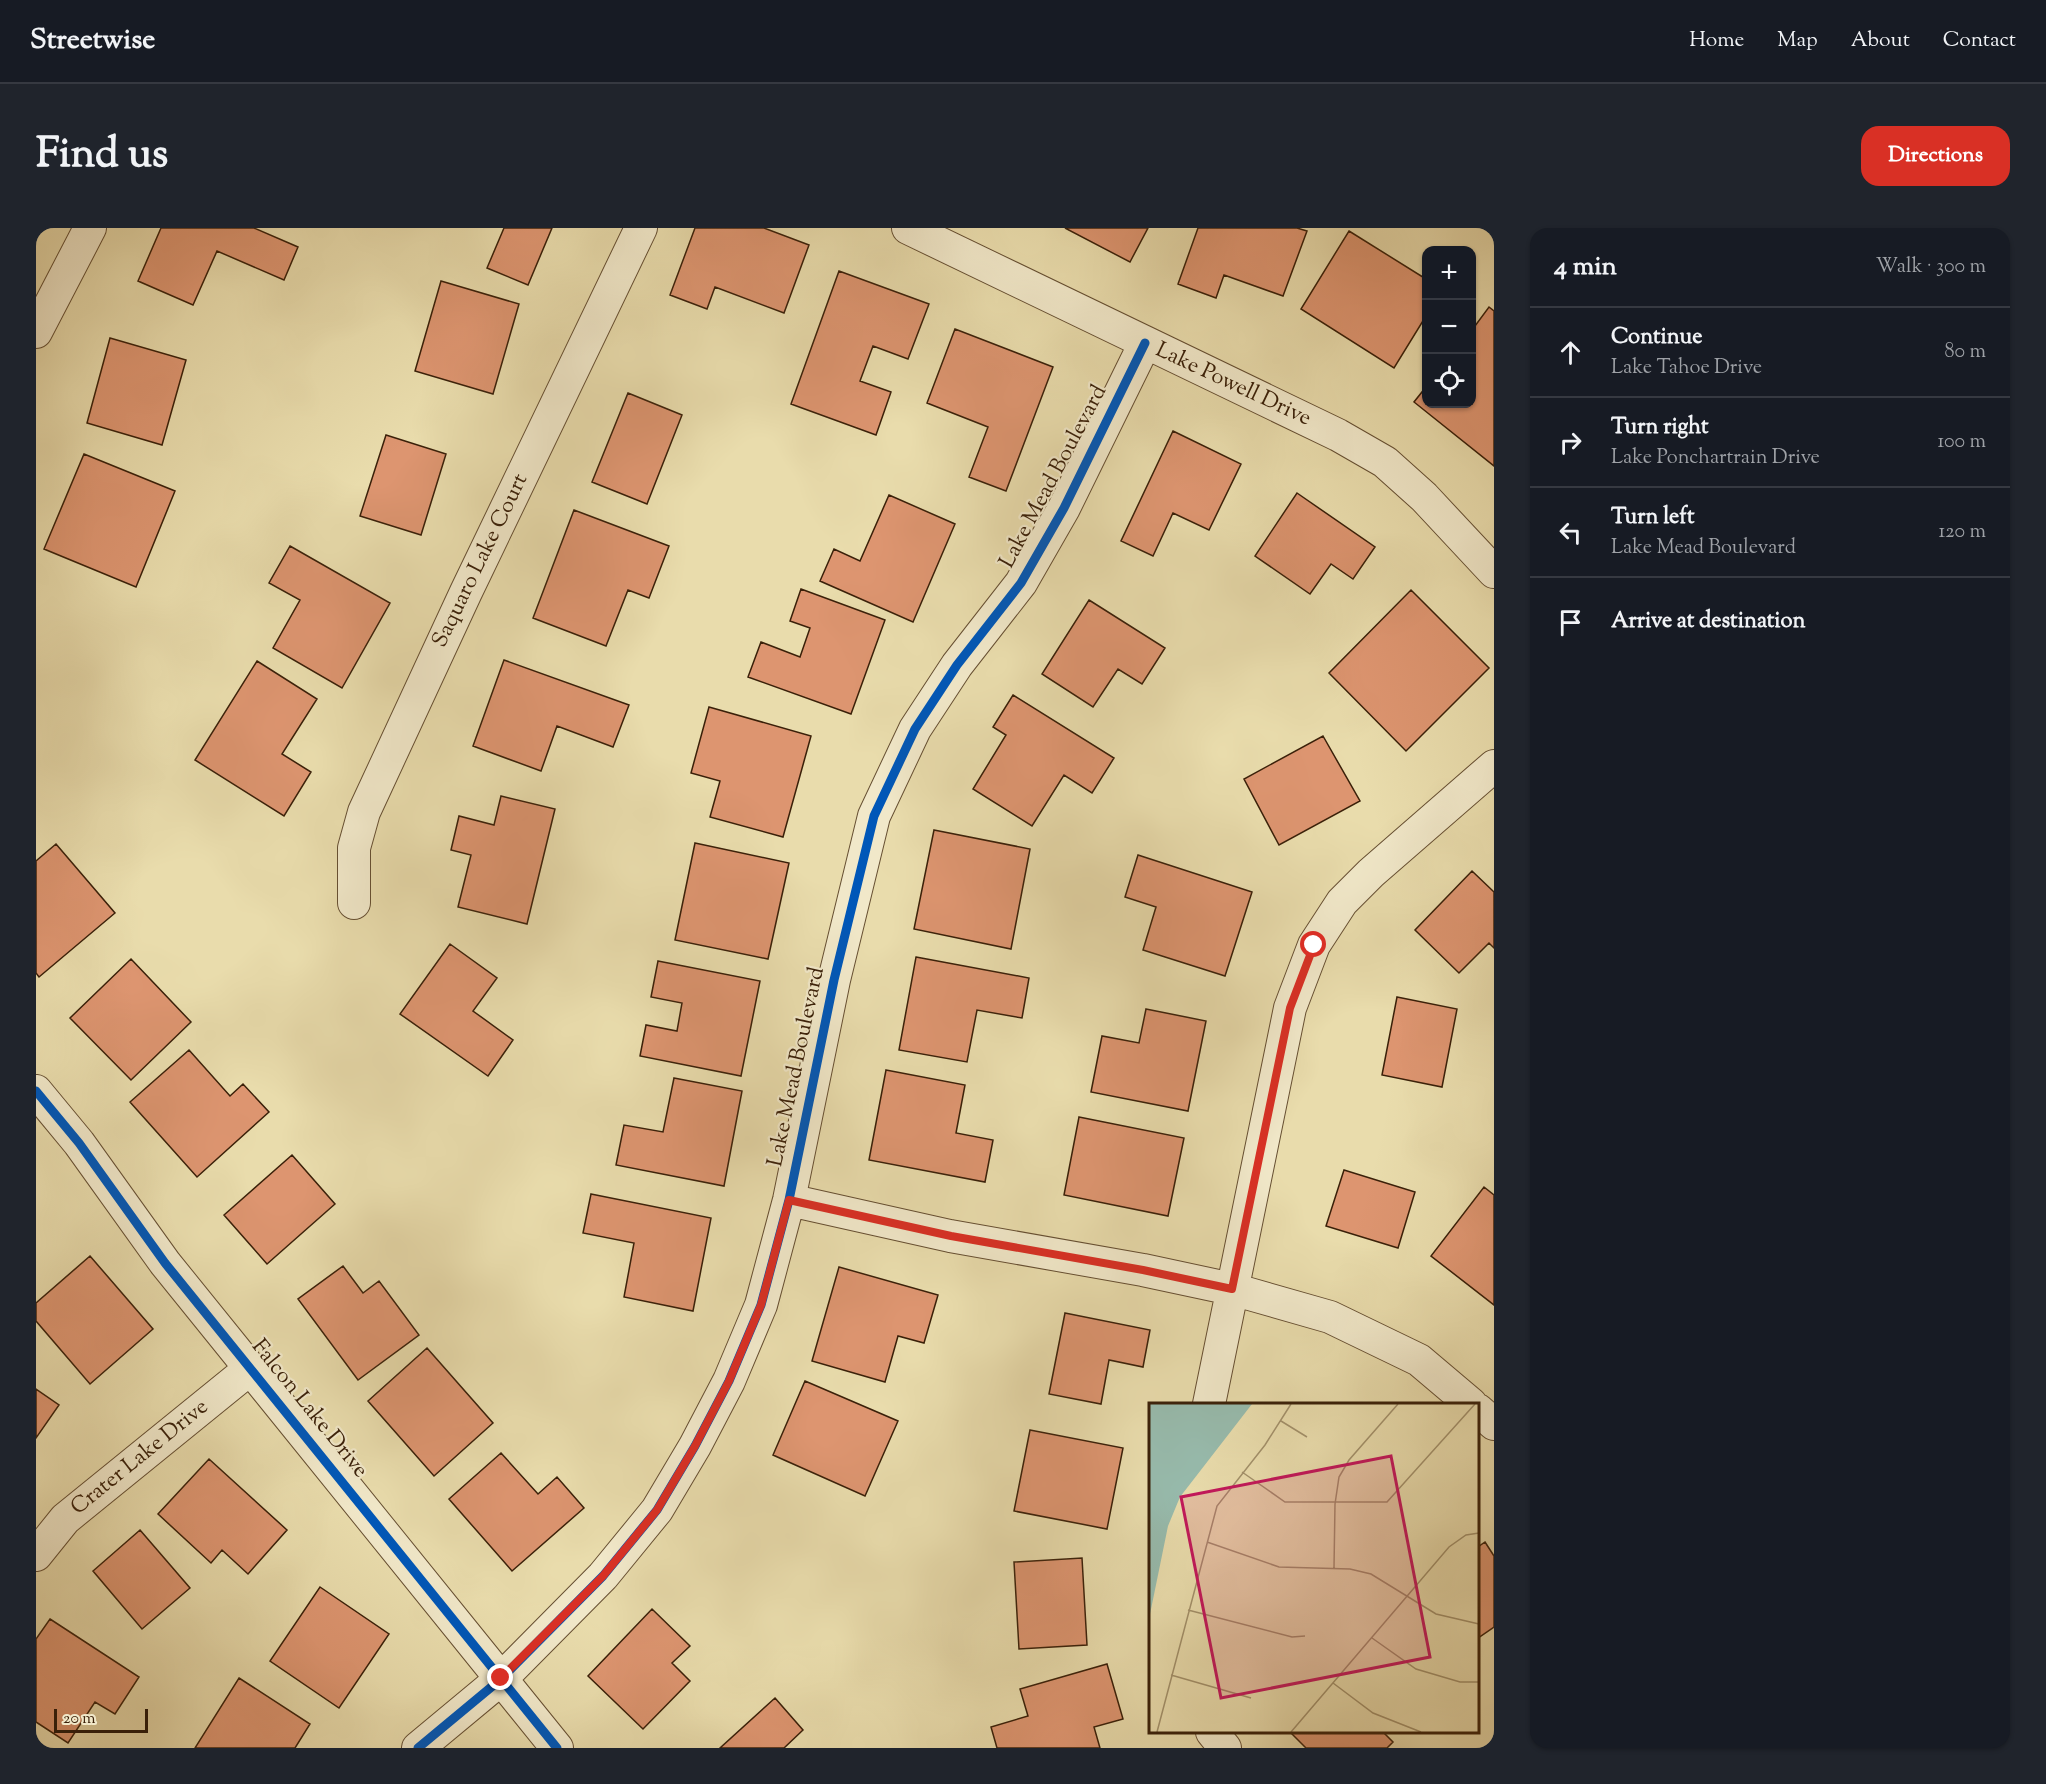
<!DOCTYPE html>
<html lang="en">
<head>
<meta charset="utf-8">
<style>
	:root { --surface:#171b24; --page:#20242c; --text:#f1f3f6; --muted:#9ea1a6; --line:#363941; --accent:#d93025 }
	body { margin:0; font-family:"Sorts Mill Goudy",serif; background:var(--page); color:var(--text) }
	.controls { position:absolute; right:18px; top:18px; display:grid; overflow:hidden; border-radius:12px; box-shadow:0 2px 4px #0004 }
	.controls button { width:54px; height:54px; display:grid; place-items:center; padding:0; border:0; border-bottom:2px solid var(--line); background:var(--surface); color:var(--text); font:30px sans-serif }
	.scale { position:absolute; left:18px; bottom:15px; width:94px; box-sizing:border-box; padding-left:6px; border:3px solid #3a2009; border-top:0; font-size:16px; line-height:21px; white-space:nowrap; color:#3a2009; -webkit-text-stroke:4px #f1e8c9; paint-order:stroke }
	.stop { position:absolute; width:18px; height:18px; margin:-14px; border:4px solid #d93025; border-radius:50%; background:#fff }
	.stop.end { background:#d93025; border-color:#fff; box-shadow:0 2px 6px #0008 }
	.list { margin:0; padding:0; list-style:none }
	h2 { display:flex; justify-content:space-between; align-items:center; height:78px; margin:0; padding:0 24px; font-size:26px }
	h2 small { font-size:20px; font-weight:400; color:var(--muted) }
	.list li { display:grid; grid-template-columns:39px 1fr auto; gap:18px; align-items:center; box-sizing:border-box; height:90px; padding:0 24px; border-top:2px solid var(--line) }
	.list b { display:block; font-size:22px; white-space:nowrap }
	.list p { margin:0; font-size:20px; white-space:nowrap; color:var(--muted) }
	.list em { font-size:20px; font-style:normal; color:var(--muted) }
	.icon { flex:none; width:33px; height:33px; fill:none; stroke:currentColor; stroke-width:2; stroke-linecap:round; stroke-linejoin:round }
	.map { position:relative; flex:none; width:1458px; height:1520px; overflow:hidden; border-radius:18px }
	header { display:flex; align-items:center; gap:36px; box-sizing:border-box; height:84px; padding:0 30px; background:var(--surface); border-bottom:2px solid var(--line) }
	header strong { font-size:28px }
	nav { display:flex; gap:33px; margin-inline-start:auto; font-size:21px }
	.intro { display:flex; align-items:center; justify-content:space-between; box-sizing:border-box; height:144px; padding:0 36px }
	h1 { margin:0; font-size:42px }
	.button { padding:15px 27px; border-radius:18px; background:var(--accent); color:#fff; font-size:21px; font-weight:700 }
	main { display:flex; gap:36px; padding:0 36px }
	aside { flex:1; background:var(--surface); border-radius:18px; box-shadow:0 2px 4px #0004 }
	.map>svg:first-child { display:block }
</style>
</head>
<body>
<header>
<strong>Streetwise</strong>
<nav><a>Home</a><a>Map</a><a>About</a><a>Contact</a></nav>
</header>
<div class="intro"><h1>Find us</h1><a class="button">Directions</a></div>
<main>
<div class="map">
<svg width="1458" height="1520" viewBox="0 0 1458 1520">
	<rect width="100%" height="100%" fill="#e9dcac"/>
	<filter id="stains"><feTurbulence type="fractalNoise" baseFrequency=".00333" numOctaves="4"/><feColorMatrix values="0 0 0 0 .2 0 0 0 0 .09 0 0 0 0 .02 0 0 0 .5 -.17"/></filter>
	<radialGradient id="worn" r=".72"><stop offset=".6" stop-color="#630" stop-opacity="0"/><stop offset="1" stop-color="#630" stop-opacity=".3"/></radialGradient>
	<path fill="#dd9570" stroke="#3a2009" stroke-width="1.5" d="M125,0h93l44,19 -14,33 -67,-29 -24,54 -55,-24z
		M468,0h48l-24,57 -41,-17z
		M659,0h69l45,17 -25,68 -69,-26 -8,22 -37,-14z
		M1029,0h83l-18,34z
		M1162,0h99l10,3 -24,65 -59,-21 -8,23 -38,-14z
		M1313,3l77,48v37l-32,52 -93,-59z
		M803,43l90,33 -21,55 -35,-13 -13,35 31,11 -15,43 -85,-31z
		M405,53l78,23 -26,90 -78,-23z
		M1453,79l5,4v155l-80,-64 12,-15v17h46v-74z
		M919,101l98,38 -47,124 -37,-14 19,-50 -61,-24z
		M74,110l76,22 -24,85 -75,-22z
		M592,165l54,22 -35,89 -55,-22z
		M1137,203l68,33 -32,66 -36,-17 -20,43 -32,-15z
		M350,207l60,19 -25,81 -61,-19z
		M48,226l91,37 -39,96 -92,-38z
		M1261,265l78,54 -22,32 -22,-15 -21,30 -55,-38z
		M853,267l66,29 -42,98 -93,-41 14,-32 26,12z
		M538,282l95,36 -20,52 -21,-8 -22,56 -73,-28z
		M254,318l100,57 -48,85 -69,-40 27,-48 -31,-17z
		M765,361l84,31 -34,94 -103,-37 13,-35 39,15 10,-29 -20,-7z
		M1375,362l78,78 -83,83 -77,-78z
		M1053,372l76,48 -23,36 -24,-15 -25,38 -51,-33z
		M468,432l125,45 -16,42 -56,-21 -16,45 -68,-25z
		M221,433l60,38 -35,55 29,18 -27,44 -89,-56z
		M977,467l101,63 -22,35 -28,-18 -32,51 -59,-37 33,-54 -13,-8z
		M673,479l102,29 -28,101 -73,-20 10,-36 -29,-8z
		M1287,508l37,65 -81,44 -35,-66z
		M465,568l54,13 -28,115 -69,-17 13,-52 -20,-5 8,-34 35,9z
		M898,602l96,19 -19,100 -97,-20z
		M659,615l94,20 -21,96 -93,-19z
		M20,616l59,69 -76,64 -3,-4v-112z
		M1102,627l114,37 -27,84 -82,-26 13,-43 -31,-10z
		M1436,643l22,21v56l-5,-5 -30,30 -44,-43z
		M414,716l47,34 -24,33 40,29 -25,36 -88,-62z
		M880,729l113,21 -7,40 -45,-8 -10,52 -68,-12z
		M95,731l60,63 -60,58 -61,-62z
		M622,733l102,20 -19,95 -101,-20 6,-31 31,6 5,-28 -31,-6z
		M1361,769l60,12 -15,78 -60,-12z
		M1110,781l60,12 -18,90 -97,-19 11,-56 37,7z
		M153,822l41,46 13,-12 26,28 -72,65 -67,-75z
		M850,842l79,15 -9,48 37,7 -8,42 -116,-22z
		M638,850l68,13 -18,95 -108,-21 8,-40 39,7z
		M1043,889l105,21 -16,78 -104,-21z
		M256,927l43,49 -68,60 -43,-49z
		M1308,942l71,22 -17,56 -72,-22z
		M1448,959l10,8v110l-63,-49z
		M555,966l120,24 -18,93 -69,-14 10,-54 -51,-10z
		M54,1028l63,73 -63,55 -54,-63v-18z
		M307,1038l20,27 16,-12 40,54 -61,45 -60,-81z
		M803,1039l99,28 -14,48 -26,-7 -13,46 -73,-21z
		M1029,1085l85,17 -7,37 -34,-7 -8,44 -52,-10z
		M391,1120l66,75 -59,53 -66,-75z
		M769,1153l93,40 -33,75 -92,-41z
		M0,1161l23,16 -23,33z
		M994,1202l93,18 -16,81 -93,-18z
		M465,1225l37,41 19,-17 27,31 -72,63 -63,-72z
		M173,1231l78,71 -39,44 -26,-24 -11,13 -53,-49z
		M104,1302l50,58 -48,41 -49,-58z
		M1449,1314l9,14v71l-16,11v-91z
		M1046,1330l5,87 -68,4 -5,-87z
		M284,1359l69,47 -50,74 -69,-47z
		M616,1381l38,37 -18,17 18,18 -47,48 -55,-53z
		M14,1391l89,58 -24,37 -20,-12 -27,41 -32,-21v-83z
		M1071,1436l16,55 -29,8 6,21h-103l-6,-21 37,-11 -8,-27z
		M203,1450l71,46 -15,24h-100z
		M739,1470l28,32 -19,18h-64z
		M1257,1504h90l10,10 -6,6h-81l-15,-15z"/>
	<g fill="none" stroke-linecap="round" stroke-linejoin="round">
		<defs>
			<path id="street" d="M872,0l430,207 47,27 39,35 70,75
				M0,104l54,-104
				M318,675v-55l10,-36 102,-220 175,-364
				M0,863l43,52 86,120 392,485
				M753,972l161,36 193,34 89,19 98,28 89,43 52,44
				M1173,1176l81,-396 24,-63 28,-43 29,-29 123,-107
				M1442,1182l16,14
				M0,1327l29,-36 186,-151
				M1176,1504l13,16
				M382,1520l83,-69 102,-103 54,-66 38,-64 34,-65 32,-76 28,-105 45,-220 40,-164 41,-87 42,-64 64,-82 43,-75 81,-165"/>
		</defs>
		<use href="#street" stroke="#664f32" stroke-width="34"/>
		<use href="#street" stroke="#f1e8c9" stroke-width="32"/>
		<defs>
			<path id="cycleway" d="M0,863l43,52 86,120 392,485
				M382,1520l83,-69 102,-103 54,-66 38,-64 34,-65 32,-76 28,-105 45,-220 40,-164 41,-87 42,-64 64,-82 43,-75 81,-165"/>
		</defs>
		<use href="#cycleway" stroke="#f1e8c9" stroke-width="13"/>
		<use href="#cycleway" stroke="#0057b8" stroke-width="9"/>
	</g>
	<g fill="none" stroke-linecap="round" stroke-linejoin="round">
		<path stroke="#d93025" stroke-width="8" d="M465,1450l102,-102 54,-66 38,-64 34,-65 32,-76 28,-105 162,36 192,34 89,19 58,-281 24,-63"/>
	</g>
	<g text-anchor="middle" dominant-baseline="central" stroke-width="4.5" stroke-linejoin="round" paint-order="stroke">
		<g font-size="22" fill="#3a2009" stroke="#f1e8c9">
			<text transform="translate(1197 157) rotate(25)">Lake Powell Drive</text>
			<text transform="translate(1018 249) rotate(-62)">Lake Mead Boulevard</text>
			<text transform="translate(445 333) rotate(-64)">Saquaro Lake Court</text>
			<text transform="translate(761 839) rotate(-78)">Lake Mead Boulevard</text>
			<text transform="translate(273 1181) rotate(51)">Falcon Lake Drive</text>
			<text transform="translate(104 1230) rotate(-39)">Crater Lake Drive</text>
		</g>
	</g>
	<g transform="translate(1113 1175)">
		<rect width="330" height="330" fill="#e9dcac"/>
		<path d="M0,1h103l-72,93 -12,29 -19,93z" fill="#97bbad"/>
		<path fill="none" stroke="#a3916b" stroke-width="1.5" d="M132,18l26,16M93,69l43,30h102l88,-98M58,139l72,25 71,2 21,5 65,40 43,10M185,165l1,-64 4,-27 10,-17 49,-56M39,207l104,27 13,-1M223,235l44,31 44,13h19M22,272l80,23M184,280l40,30 48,19M8,329l60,-226 48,-61 26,-41M142,329l158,-185 17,-12 13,-2"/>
		<path fill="#c2185b" fill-opacity="0.15" stroke="#c2185b" stroke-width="3" d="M242,53l39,201 -209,41 -40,-201z"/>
		<rect width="330" height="330" fill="none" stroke="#3a2009" stroke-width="3"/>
	</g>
	<rect width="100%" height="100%" filter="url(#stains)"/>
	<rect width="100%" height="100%" fill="url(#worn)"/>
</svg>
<div class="controls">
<button>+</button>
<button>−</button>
<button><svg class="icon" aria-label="locate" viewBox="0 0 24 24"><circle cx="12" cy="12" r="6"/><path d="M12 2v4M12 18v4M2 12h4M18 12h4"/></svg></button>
</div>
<div class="scale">20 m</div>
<div class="stop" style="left:1278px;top:717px"></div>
<div class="stop end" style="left:465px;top:1450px"></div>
</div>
<aside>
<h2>4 min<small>Walk · 300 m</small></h2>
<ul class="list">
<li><svg class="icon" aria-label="ahead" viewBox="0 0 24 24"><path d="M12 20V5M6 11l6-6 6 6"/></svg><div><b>Continue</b><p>Lake Tahoe Drive</p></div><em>80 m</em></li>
<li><svg class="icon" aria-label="right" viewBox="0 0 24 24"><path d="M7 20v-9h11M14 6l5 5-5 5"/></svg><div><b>Turn right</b><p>Lake Ponchartrain Drive</p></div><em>100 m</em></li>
<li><svg class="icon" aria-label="left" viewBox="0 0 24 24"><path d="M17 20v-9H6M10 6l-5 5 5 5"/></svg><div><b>Turn left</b><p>Lake Mead Boulevard</p></div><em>120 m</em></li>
<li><svg class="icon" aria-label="arrive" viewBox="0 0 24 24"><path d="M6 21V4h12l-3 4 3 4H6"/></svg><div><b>Arrive at destination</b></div></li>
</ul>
</aside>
</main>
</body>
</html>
